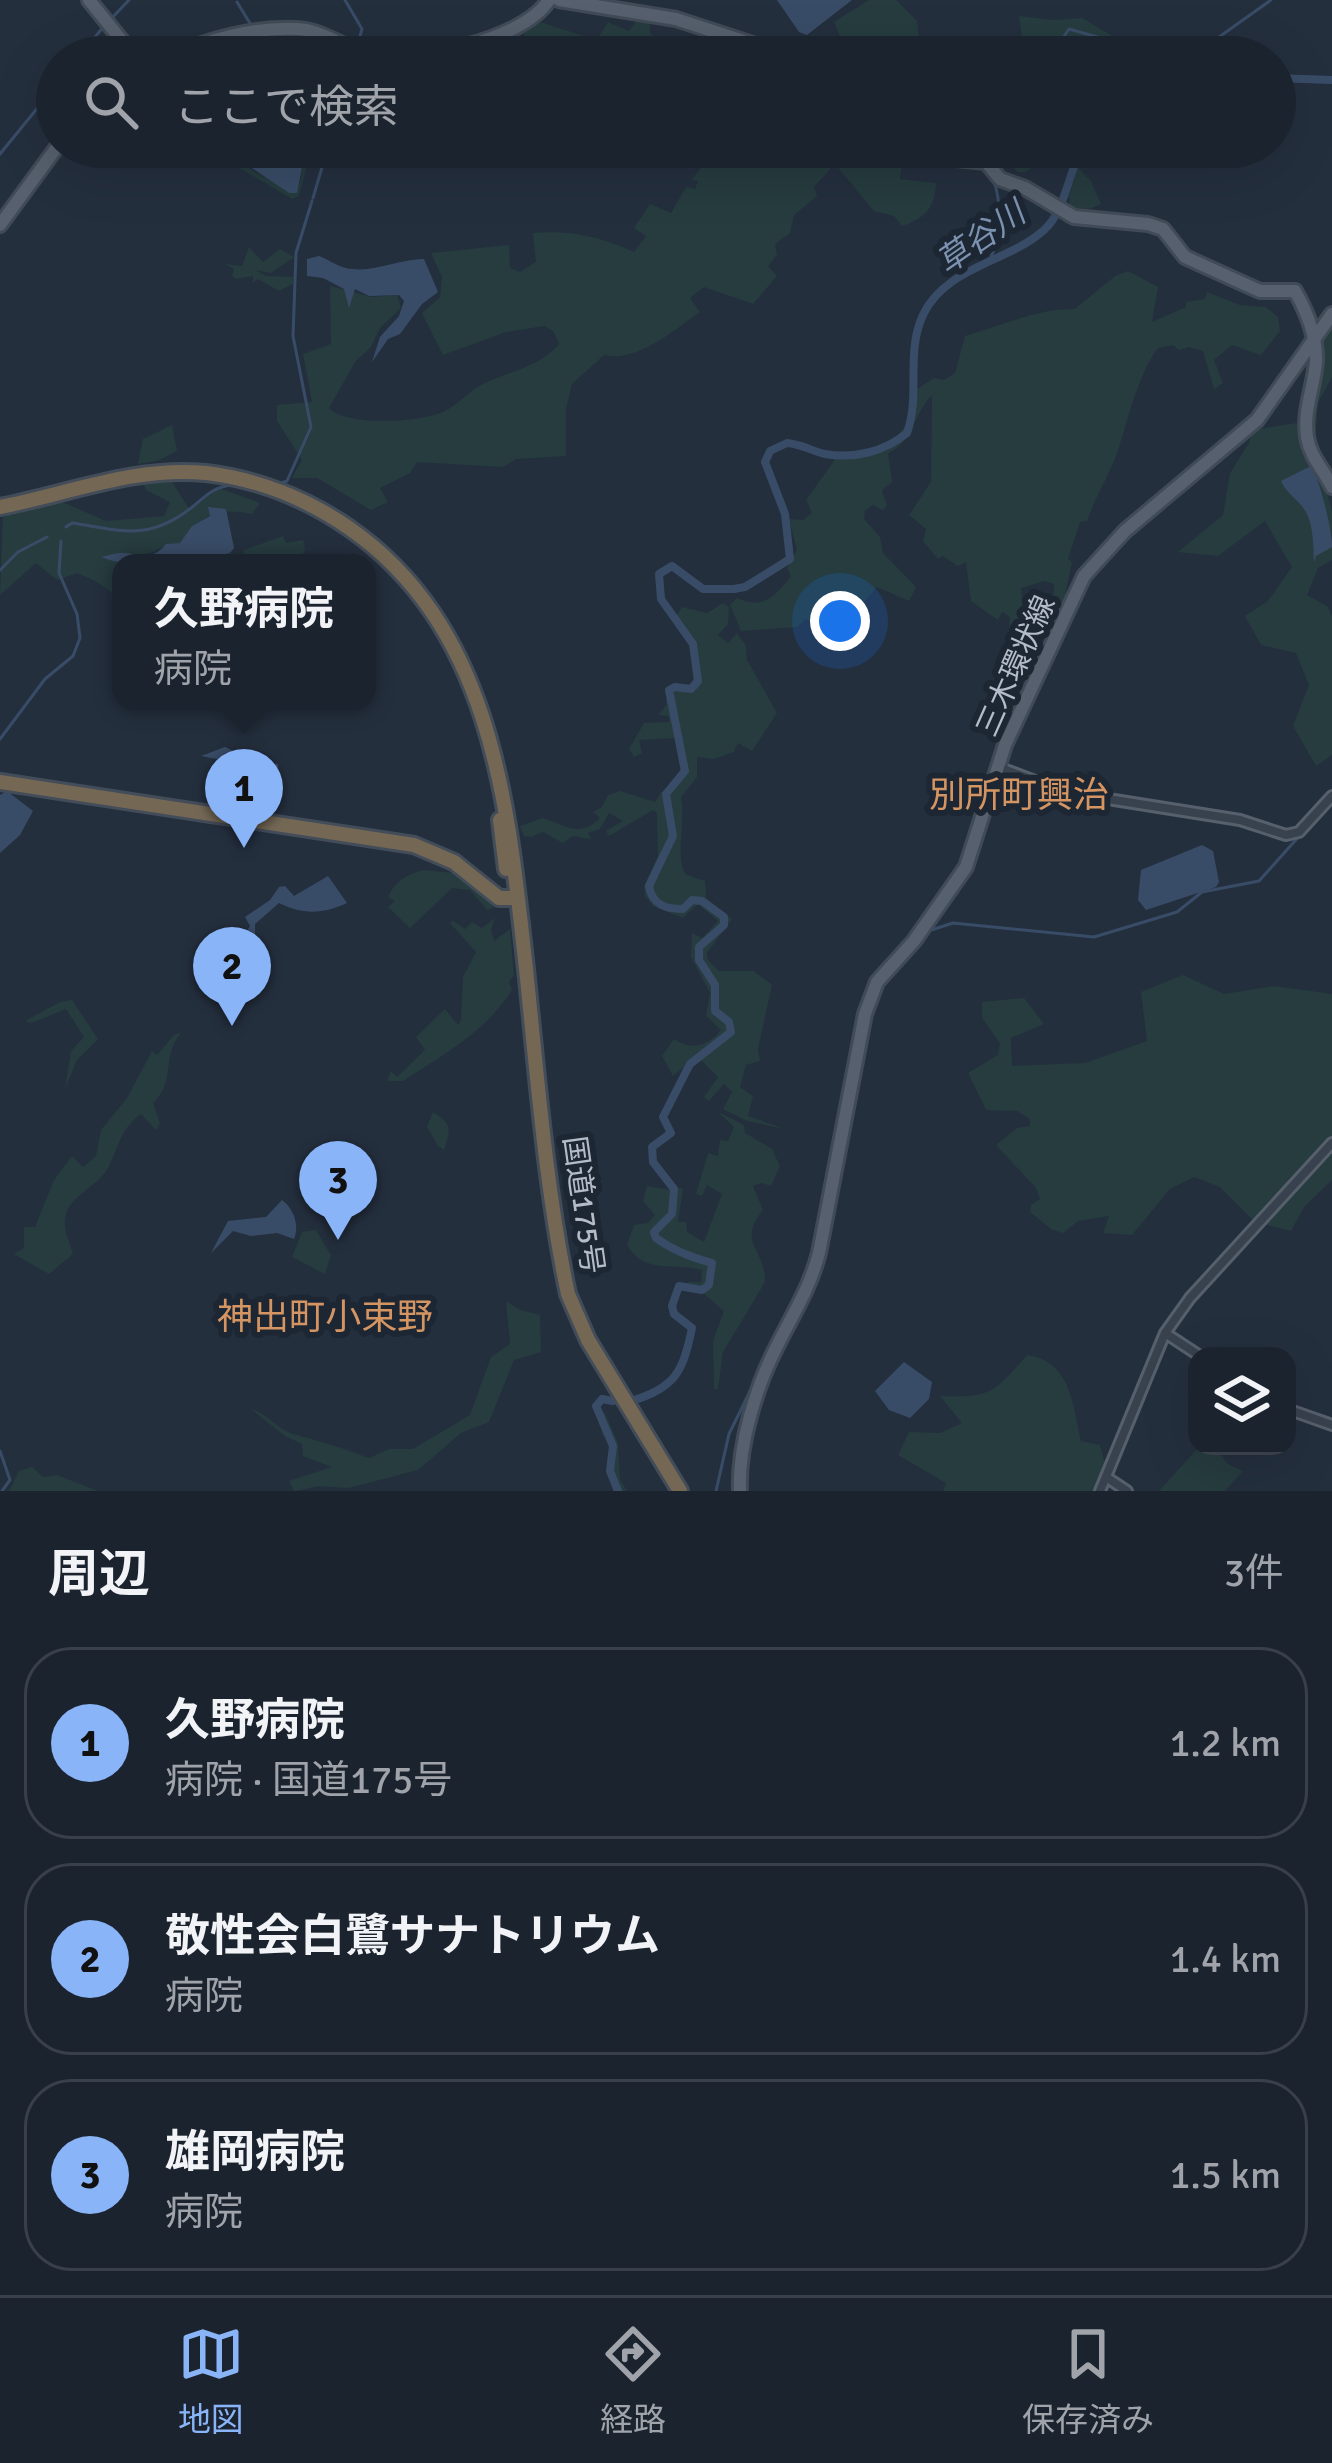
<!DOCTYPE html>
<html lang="ja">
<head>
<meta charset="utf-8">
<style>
	:root { --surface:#1b232e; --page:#242b36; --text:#f1f3f6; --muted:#a0a4aa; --line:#39404a; --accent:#8ab4f8 }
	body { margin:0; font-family:Signika,"Noto Sans JP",sans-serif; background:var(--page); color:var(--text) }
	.controls { position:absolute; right:36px; bottom:36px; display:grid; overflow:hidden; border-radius:24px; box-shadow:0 12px 48px #0002 }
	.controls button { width:108px; height:108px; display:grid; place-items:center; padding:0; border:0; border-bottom:3px solid var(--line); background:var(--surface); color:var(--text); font:60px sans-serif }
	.you { position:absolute; left:840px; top:621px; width:42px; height:42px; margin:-30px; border:9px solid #fff; border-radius:50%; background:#1a73e8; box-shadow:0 0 0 18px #1a73e833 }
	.badge { display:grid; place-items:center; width:78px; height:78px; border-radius:50%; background:var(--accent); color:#111; font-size:39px; font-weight:700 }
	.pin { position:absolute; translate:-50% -99px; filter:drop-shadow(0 3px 6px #0008) }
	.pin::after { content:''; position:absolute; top:63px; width:42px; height:36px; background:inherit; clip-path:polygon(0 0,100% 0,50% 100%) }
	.popup { position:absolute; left:112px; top:554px; width:264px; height:156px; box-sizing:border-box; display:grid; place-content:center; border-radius:24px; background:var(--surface); filter:drop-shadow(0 3px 9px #0005); font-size:39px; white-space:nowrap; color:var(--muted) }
	.popup b { font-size:45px; color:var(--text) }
	.popup::after { content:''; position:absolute; left:50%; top:100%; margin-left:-24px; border:24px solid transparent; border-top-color:var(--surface) }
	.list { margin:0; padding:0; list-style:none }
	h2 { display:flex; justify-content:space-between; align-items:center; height:156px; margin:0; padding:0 48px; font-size:51px }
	h2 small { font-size:39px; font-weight:400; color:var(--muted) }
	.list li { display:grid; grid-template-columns:78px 1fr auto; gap:36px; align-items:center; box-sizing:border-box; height:192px; margin:0 24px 24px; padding:0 24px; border:3px solid var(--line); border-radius:48px }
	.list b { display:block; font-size:45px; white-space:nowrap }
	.list p { margin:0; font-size:39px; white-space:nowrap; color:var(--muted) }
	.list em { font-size:39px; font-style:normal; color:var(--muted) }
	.icon { flex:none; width:66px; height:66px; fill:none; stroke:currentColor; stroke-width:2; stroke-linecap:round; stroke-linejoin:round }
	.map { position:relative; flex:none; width:1332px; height:1491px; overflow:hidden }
	.search { position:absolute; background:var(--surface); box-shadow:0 12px 48px #0002; left:36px; right:36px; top:36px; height:132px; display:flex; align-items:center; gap:30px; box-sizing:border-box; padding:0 42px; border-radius:66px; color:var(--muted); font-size:45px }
	.sheet { height:804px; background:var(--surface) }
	nav { display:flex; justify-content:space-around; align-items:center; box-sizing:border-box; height:168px; border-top:3px solid var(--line); background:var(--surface); font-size:33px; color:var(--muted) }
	nav a { display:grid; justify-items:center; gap:6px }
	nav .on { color:var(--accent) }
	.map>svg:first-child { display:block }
</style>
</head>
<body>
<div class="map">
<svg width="1332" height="1491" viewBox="0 0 1332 1491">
	<rect width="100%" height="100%" fill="#242f3e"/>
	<path fill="#263c3f" d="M869,0h27l21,21 4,36h-81l5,-8 -11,-27z
		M641,15l9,2v17l18,10 7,-5 28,9 8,-14c24,12 46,20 71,3l8,5 -14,15c-46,0 -107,7 -151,0 -33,-5 -66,-26 -99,-17l-5,-13 19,-5 57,18 11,-18 21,9z
		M1019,16l34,4 29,-2 49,29 22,-7v17h-37l-33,-21 -13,3 -12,18h-33z
		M204,147c42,8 51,40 96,36l6,-36h6l-13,49 -7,3z
		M762,147h54l6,7 4,-7h78l-4,32 36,4c-1,25 -11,35 -34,43l-8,-10 -20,-5 -39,-47 -21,23 3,9 -23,19 -4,18 -15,11 2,11 -9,11 9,10 -24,28 -49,-17 -14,11 10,14c-26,18 -63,51 -96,43l-32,29 -6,25v47l-50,3 -13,8 -86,-5 -7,11 -30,15 8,14 -17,8 -54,-32h-25l10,-18 -25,-39v-16l35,-3 -9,-48 28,-10 -1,-58 42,11 25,-2 4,13 -21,20 -9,19 -16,15 -26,46c17,19 96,15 118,2 14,-8 23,-20 38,-27 26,-12 56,-17 74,-39l-6,-13 -8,-5 -39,6 -63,23 -21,-42 18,-16 2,-20 -11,-24 78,-8 1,23 10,4 16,-10 -3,-29c38,-3 67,4 101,19l12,-16 -12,-8 16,-24 21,9 15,-26 9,2 3,-8 -7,-1 19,-23 35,11z
		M1001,147h40l10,5 -25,20h-9z
		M1078,168l13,13 10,23 -11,5 -20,-1 -1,-12z
		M249,247l14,15 17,-13 14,8 -23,16 -16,-3 11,6 27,1v7l-14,7 -21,-12 -5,4v-7l-17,3 -4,-3 2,-7 -9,-5 17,2z
		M1128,271l30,16 -6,35 34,-15v-5l19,-3 2,-7 33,13 26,2 12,10 2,14 -19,24 -29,-10 -18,15 9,23 -9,6 -11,-38 -14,-4 -10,3 -6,-5 -15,3c-20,26 -30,73 -41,105 -7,21 -22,44 -30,68l-7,1 -12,37 4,3 -11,53 -8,-5 1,-26 -9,-3 -24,7 2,23 12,7 2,7 -12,10 -4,-3 1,-8 -13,6 1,-13 -8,-5 -4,8 -27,-19 -5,-39 -8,4 -15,-10 -5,3 -15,-18 3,-12 -17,-14 22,-33 1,-87c-19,19 -18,47 -44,58l4,29 -10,8 5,16 -5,4 -9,-5 -8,6 -1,8 16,18 3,16 33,34 -7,14 -32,-14 -18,21 -17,-4 1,13 -7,7 -18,2 -12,-7 -9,8 -56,4 -11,-26 7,-7c27,12 38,-2 54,-22l-4,-8 10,-18 -8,-31 14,1 9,-7 -6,-13 30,-42c41,-4 78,-19 78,-67l20,-13 10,2 11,-7 10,-37c36,-10 74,-28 110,-27l40,-33z
		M1332,312v65l-14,26 -3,42 17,67v48l-14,8 -11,27 20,11 5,10v139l-16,11 -23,-40 16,-41 -13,-32 -35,-8 -16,-29 23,-15 24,-34 -27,-46 -47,35 -40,-4 45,-37 7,-42 19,-30 3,-13 45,-7 15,-62z
		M172,425l5,26 -20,10 -19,3 5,-25z
		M170,479l20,31 29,-22 41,15 -8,11c-39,-7 -48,1 -72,29 -23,1 -32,20 -57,10l-7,7 13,3h-8v41c-12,-17 -25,-23 -44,-31l-20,7 -21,-17 -36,32 3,-83 9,3 48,-14 46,20 58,-5 6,-14 -24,-12 -3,-7z
		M283,536l3,7 17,-3 2,10 -7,13h-109l41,-10 13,2 1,-5z
		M723,603l6,4 -1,17 -10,11 10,8 9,-10 9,13 1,14 30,53 -25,38 -14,-8 -4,9 -20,7 -17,-2v20l-16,20c5,26 -6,59 4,77l20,7 1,17 26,21 -25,34 1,7 11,11h35l18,14 -14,64 2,12 -14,4 -6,22 13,9 -5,20 37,13 -38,-8 -24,-12 9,-17 -8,-8 -15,17 -5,-4 14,-20 -21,-21 -24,20 -11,-20 12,-17c17,12 34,7 47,-9l-15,-15 4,-22 -19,-36 1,-24 10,5 16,-17 -20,-17 -15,14 -30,-12 -8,-10 -1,-10 14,-30 -1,-43 -4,-3 -44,26 -3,-5 17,-10 -14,-8 -9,16 -12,4 3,6 -18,-3 -10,7 -20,-11 -12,5 -7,-1 -4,-10 23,-8c23,8 37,20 57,0l-7,-6 9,-5 6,-12 12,-4 35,11 6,-10 11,-2 10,-9 -7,-43 -36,2 3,13 -8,4 -5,-8 15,-26 25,-1v-6l-10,-1 7,-10 1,-16 26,1v-51l-17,-23 6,-9 25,6z
		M424,870l39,4 29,26 1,8 -6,2 -17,-20 -18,-2 -42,40 -22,-21 7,-6 -7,-4c7,-16 19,-23 36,-27z
		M495,918l-4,12 3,11 16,-12 4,46 -5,7 3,8c-27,43 -70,65 -109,91h-16l4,-10 6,6 28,-27 -9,-13 29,-28 13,16 3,-5 2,-43 13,-25 -26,-29 3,-2 12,8 7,-7 10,6z
		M1183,975l41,19 50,-8 58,8v186l-28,27 -13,24 -36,-9 -35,-35 -26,-10 -24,12 -38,46 -29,-2 6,-17 -31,5 -15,12 -12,-4 -21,-17 1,-7 9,-6 -4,-11 -40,-43 21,-17 13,-2v-7l-13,-8 -31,-1 -18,-37 30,-18 2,-12 -18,-25v-16l42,-4 20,26 -33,14 1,28 73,-3 62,-22 -6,-49z
		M72,1000l26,39 -21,21 -12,29 6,-38 13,-14 -18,-28 -35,14 -6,-2 35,-19z
		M182,1032c-21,22 -6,51 -29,71l7,20 -4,7 -15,-16c-21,15 -23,35 -33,54 -9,16 -31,25 -40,41 -8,16 1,30 5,45l-24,20 -35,-20 10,-6v-21h11l19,-47 18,-24 11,11 13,-11 5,-26 26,-32 25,-47 5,4 17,-20z
		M433,1112c19,12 18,16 11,38l-6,-4 -11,-19z
		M718,1112l26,13 1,8 27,16 8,17 -9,20 -10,-3 -8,3 10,24c-27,33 3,39 2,72l-42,70 -5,37h-4l-1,-48 11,-30 -21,-18 -27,-5 13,-6h12l1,-12c-27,-8 -58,5 -75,-25l7,-20 14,-2 7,-8 -12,-14 4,-15 24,4v6h6v-8h6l-5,34h8l1,10 17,10 18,-48 -15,-9 -5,11 -6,-2 12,-41 10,3 2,-16 8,1 6,-14z
		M316,1230l15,25 -6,19 -33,-17 10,-25z
		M506,1301l14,9 20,5 1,37 -27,8 -25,62 -28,11 -43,37 -70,18 -29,-2 -25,5 -5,-10 43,-14 -29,-11 -1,-12 -17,-8 -34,-27c17,5 26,20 42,25 26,7 50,14 76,24l20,-9h24l57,-34 21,-58 19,-13z
		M1027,1355c44,6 46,50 54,86l19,4 5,19 -12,27h-150l3,-8 -48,-28 11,-23 31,1 22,-10 -22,-27c51,2 54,-3 87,-41z
		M599,1411l6,2 13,30 2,36 7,12h-6l-10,-11 -2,-39 -6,-5 -7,-22z
		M1204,1446h10l14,18 15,7 -18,20h-66l38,-42z
		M32,1467l11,10 14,-2 41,16h-89l10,-20z"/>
	<path fill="#394c67" d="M777,0h75l-45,35 -8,-3z
		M316,38l18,8 6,11h-96l18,-15z
		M211,147h95l-9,46h-8l-49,-33z
		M319,256c8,3 18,10 27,12 27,6 51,-9 78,-9l14,33 -16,12 -22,30 -12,5 -16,23 8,-25 19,-21 5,-15 -5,-6 -30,1 -14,-7 -6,19 -5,-19 -21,-11 -16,-2v-17z
		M1311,466c9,14 21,63 21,81l-16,9 -2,6c-1,-19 0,-42 -13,-57 -8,-9 -15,-13 -20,-24z
		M208,507l18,2 8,39 -4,5c-38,10 -91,19 -129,4 7,-1 13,-4 20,-4 18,0 31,9 45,-9l14,-1 12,-17 18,-10z
		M225,747l28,13 25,4 3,26 -59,-30 -21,-4z
		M7,791l26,20 -13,24 -20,18v-58z
		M1202,845l11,6 6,31 -3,5 -70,23 -8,-10 3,-30z
		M328,876l19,27c-24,11 -44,12 -68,0l-24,21v12l-16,18v-10l11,-18 -5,-9 25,-17 9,-13 6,-1 9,10z
		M282,1200c11,8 18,25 12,39l-17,-6 -26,3 -18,-5 -22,22 17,-32 38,-4z
		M904,1362l28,20 -3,17 -19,19 -21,-8 -14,-19z"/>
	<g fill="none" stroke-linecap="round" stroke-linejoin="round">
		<path stroke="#394c67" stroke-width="3" d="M345,0l17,29 -4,15
			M237,2l14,23
			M111,19l18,-19
			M1132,56c22,-11 36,-9 60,1
			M79,57l25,-31
			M1050,57l19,-28 32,9 29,19
			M1199,57l20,-20 52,-37
			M971,147l8,9
			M0,154l57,-70
			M313,198l15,-51
			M990,259c11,-21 12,-58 3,-80
			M278,484l9,-3 24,-54 -18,-91 3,-83 16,-52
			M66,527l6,-4c49,7 75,19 119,-15 15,-12 22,-21 41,-23
			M0,570l18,-18 29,-15
			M0,739l45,-60 28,-23 7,-18 -3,-24 -18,-41 2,-32
			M928,931l25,-8 141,14 83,-25 25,-20 57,-11 43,-48
			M0,1451l10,29 -8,11
			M716,1491l13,-57 26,-53"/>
		<path stroke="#394c67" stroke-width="8" d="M1275,78l57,2
			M613,1401l-11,-2 -6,7 17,40 -3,25 8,20
			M631,1401c45,-13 52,-30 61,-73l-18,-14 -2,-8 7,-20 23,4 7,-5 3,-22c-19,-5 -41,-14 -56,-25l-2,-6 18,-18 2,-25 -21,-27 -1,-15 19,-14 -8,-16 27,-53 41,-32 -2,-10 -14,-11v-26l-16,-25v-13l25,-22v-8l-22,-16 -10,-1 -9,9c-17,0 -31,-4 -34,-23l24,-50 -7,-42 19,-23 -16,-81 6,-3 16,2 7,-8 -5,-37 -32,-45 -2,-25 13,-8 31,23h31l11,-2 45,-28 -5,-45 -20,-52 5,-11 17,-8c14,1 25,8 38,11 29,5 59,-2 82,-21 14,-40 -2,-79 16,-118 22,-48 86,-53 121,-85 24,-22 22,-58 41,-83"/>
		<defs>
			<path id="minor" d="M998,767l66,25 176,28 46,15 13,-3 33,-36
				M1165,1333l35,23
				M1287,1409l45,16
				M1106,1477l21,14
				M1100,1491l65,-158 25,-35 142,-155"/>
			<path id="major" d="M89,0l46,57
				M559,0l117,19 116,38
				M170,57c37,-18 86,-30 127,-28 25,1 46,19 70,24 46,10 155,-11 182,-53
				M916,147l30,11 40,4 14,17 25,9 49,29 74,7 15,5 22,28 66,30 9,4h35c12,21 22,46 21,71 -2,25 -13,49 -9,75 3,20 17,33 25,50
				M0,225l57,-78
				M740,1491c-2,-46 16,-104 37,-145 16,-32 33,-58 42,-93l46,-239 12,-32 37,-41 52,-74 39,-122 79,-169 41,-45 132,-111 75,-106"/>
			<path id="highway" d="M0,507c68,-13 135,-41 206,-34 51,6 101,26 143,55 145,101 159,280 177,441 11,105 20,222 42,325l20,46 92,151
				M0,782l414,63 40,17 45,36h19
				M500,820l6,49"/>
		</defs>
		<use href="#minor" stroke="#565f6c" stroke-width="14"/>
		<use href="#major" stroke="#414a57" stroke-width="18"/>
		<use href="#highway" stroke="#434c59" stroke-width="20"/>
		<use href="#minor" stroke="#38414e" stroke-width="8"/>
		<use href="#major" stroke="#56606e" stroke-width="12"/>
		<use href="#highway" stroke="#746855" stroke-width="14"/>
	</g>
	<g text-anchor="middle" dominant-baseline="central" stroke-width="12" stroke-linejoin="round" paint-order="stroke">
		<g font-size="30" fill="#b4bcc9" stroke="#1d2633">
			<text transform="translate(1016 666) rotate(-66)">三木環状線</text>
			<text transform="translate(583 1205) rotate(82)">国道175号</text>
		</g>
		<g font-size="33" font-style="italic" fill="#7c92b1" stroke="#1d2633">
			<text transform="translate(981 238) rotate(-35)">草谷川</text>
		</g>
		<g font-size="36" fill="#d59563" stroke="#1d2633">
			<text x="1019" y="795">別所町興治</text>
			<text x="325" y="1317">神出町小束野</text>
		</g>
	</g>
</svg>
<div class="controls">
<button><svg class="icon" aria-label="layers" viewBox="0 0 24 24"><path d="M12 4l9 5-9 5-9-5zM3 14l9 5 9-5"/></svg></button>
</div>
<div class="you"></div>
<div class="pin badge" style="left:244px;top:848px">1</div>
<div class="popup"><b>久野病院</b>病院</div>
<div class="pin badge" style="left:232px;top:1026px">2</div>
<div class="pin badge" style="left:338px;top:1240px">3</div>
<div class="search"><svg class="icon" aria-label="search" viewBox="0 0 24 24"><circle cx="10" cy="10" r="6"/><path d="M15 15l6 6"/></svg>ここで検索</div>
</div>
<section class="sheet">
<h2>周辺<small>3件</small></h2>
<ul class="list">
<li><span class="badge">1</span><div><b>久野病院</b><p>病院 · 国道175号</p></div><em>1.2 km</em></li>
<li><span class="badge">2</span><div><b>敬性会白鷺サナトリウム</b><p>病院</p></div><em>1.4 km</em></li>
<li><span class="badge">3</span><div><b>雄岡病院</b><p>病院</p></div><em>1.5 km</em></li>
</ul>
</section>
<nav>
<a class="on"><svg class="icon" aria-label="map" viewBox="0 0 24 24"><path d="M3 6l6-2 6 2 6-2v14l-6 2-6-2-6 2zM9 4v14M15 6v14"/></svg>地図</a>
<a><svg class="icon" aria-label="directions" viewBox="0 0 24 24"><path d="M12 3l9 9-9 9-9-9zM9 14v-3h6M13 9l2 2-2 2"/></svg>経路</a>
<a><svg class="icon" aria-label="saved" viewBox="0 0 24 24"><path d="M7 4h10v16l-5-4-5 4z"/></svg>保存済み</a>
</nav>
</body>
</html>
